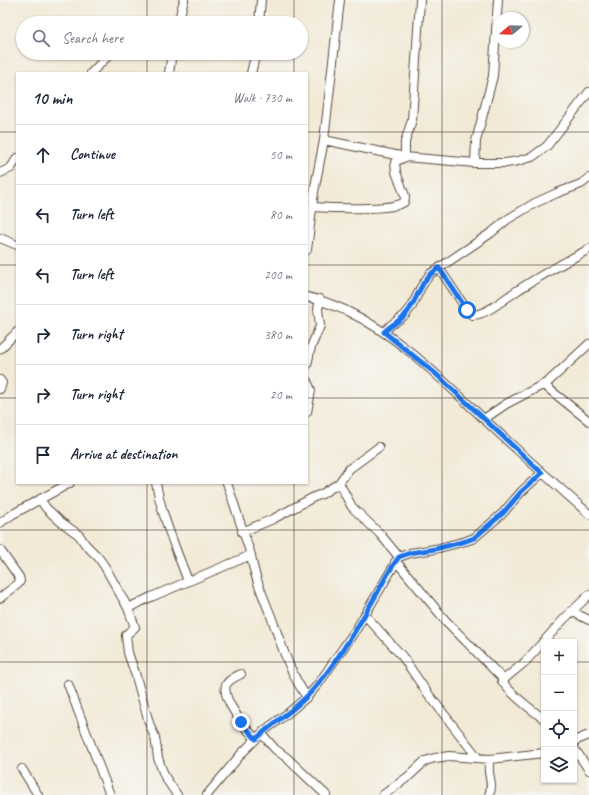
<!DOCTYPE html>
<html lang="en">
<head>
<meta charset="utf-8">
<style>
	:root { --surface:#fff; --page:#f6f6f7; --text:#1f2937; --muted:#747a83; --line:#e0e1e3 }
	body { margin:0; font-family:Caveat,sans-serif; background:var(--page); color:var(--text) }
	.controls { position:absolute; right:12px; bottom:12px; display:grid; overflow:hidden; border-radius:0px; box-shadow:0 1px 3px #0004 }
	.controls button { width:36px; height:36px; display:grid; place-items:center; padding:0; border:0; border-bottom:1px solid var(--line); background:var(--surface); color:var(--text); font:20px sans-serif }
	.compass { position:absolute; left:493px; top:12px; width:36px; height:36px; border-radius:50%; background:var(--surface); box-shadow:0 1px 3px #0004; rotate:251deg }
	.stop { position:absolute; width:12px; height:12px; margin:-9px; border:3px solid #1a73e8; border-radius:50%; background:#fff }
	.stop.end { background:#1a73e8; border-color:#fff; box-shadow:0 1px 4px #0008 }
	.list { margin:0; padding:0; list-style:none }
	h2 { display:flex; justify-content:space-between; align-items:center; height:52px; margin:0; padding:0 16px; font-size:17px }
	h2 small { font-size:13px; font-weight:400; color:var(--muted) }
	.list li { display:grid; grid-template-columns:26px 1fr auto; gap:12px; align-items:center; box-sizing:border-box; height:60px; padding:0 16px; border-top:1px solid var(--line) }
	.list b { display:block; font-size:15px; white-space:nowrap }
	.list em { font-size:13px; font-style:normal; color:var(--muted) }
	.icon { flex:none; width:22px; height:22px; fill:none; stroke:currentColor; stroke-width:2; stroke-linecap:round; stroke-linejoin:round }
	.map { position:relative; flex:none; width:589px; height:795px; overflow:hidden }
	.search { position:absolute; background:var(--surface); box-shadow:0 1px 3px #0004; left:16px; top:16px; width:292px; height:44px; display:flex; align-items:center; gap:10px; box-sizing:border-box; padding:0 14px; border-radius:22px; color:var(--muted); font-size:15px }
	.panel { position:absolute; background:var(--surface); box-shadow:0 1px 3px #0004; left:16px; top:72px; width:292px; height:412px; border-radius:0px }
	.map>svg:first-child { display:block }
</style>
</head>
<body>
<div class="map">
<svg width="589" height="795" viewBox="0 0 589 795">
	<rect width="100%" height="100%" fill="#f6f6f2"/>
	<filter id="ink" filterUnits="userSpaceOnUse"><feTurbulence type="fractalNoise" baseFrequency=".025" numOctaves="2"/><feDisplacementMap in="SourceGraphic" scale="8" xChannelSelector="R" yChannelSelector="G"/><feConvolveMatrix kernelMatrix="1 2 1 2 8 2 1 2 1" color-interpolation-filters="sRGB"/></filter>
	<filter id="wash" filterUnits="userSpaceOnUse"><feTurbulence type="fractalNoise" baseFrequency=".012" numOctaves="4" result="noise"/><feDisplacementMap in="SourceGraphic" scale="16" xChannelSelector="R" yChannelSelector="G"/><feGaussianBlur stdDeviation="0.9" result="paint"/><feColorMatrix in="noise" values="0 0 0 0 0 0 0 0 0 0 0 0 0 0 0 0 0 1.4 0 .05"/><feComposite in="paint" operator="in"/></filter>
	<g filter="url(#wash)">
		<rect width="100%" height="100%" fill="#f2ead7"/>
	</g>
	<g filter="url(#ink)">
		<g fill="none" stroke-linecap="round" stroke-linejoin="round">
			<defs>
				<path id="minor" d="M169,23l3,-2 7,-2 5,-19
					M259,23l2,-23
					M91,73l20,-20
					M169,73l3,-20
					M251,73l5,-20
					M324,140l81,17 70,6h31l12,-2 14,-4 15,-11 42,-54
					M475,163l1,-22 17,-65 5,-76
					M0,173l11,-5 6,-10
					M313,207c14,1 81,4 91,-5 1,-2 1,-4 1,-6l-9,-24 -1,-10 10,-5v-15l7,-22 8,-120
					M0,238l17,7
					M307,250l7,-58 10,-52 16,-140
					M439,268l28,42 5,5c15,0 33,-17 46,-25 23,-15 47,-28 71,-41
					M307,297c15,3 26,8 40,14 54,26 95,69 138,109 34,32 69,63 104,94
					M384,332l7,-7 14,-10 7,-9 9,-19 9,-13 61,-41 17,-14 27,-16 22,-10 24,-9 8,-6
					M0,349l17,-17
					M307,365l4,-18 9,-21 -2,-17 2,-10
					M0,380l2,3 -2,6
					M307,381l4,9 -4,22
					M544,385l45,36
					M484,419l22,-15 42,-22 41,-38
					M156,483c6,34 20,66 32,98
					M227,483l24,72c3,22 13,43 21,64 10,27 18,55 35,78
					M339,483l13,24 28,27 19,23
					M40,499l6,9 15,14 18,13 6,9 13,13 7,10 23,41
					M0,523l13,-9 57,-31
					M242,532l31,-13 41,-22 8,-3 17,-11 10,-14 30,-22
					M0,550l19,27 1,4 -2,3 -18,14
					M395,562l5,4 46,55 57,58
					M571,611l18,9
					M365,615l37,41 24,35 52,67
					M241,674c-4,2 -13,6 -15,11 -5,14 21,45 30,54
					M68,684l42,111
					M544,719c-12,-9 -34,-25 -42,-38l23,-19 39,-43 25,-24
					M262,734l13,15 12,9 39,37
					M574,741l15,-6
					M574,748l15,22
					M22,769l16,26
					M177,795l-12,-18 -4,-10 -3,-9 -3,-21 -5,-11 -15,-53 -7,-20 -2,-18 9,-8 -7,-19 23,-11 100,-42
					M207,795l35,-42 23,-23 23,-17 19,-16 12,-14 38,-55 42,-71 11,-4 25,-4 31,-8 8,-3 29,-25 18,-21 21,-19
					M383,795l26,-19 16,-15 10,-3 14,-2 41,3 54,-6
					M489,795c6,-14 -4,-21 1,-36"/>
			</defs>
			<use href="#minor" stroke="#56473a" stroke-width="10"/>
			<use href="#minor" stroke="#fff" stroke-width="8"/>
		</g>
	</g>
	<g fill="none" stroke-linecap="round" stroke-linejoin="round" filter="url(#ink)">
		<path stroke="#1a73e8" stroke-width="5" d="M241,722l15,17c21,-20 45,-33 62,-55 21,-25 38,-54 54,-82 9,-15 16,-31 27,-45l11,-4 25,-4 31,-8 8,-3 29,-25 18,-21 21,-19 -106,-99 -52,-42c7,-7 16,-11 22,-18 14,-17 12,-33 33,-46l28,42"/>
	</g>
	<path fill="none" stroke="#3b2a1e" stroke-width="1" stroke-opacity="0.55" d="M147,0v23M294,0v23M442,0v795M147,53v20M294,53v20M0,132h17M307,132h282M0,265h17M307,265h282M0,398h17M307,398h282M147,483v312M294,483v312M0,530h589M0,662h544M574,662h15"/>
</svg>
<div class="controls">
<button>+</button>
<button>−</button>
<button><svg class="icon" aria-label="locate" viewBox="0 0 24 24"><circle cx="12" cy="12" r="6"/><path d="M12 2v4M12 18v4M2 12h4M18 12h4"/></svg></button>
<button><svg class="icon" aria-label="layers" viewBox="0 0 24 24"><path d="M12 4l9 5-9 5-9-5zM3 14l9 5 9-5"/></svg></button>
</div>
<svg class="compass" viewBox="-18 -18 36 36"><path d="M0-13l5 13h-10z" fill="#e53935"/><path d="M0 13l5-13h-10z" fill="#747a83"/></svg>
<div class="stop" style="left:467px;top:310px"></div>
<div class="stop end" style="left:241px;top:722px"></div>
<div class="search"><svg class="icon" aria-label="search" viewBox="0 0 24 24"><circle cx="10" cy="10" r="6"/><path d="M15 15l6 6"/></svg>Search here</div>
<section class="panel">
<h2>10 min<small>Walk · 730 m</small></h2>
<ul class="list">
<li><svg class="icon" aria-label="ahead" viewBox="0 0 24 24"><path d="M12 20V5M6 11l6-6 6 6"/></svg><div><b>Continue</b></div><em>50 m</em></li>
<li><svg class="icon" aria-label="left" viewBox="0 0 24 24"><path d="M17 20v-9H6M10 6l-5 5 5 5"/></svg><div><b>Turn left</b></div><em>80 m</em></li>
<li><svg class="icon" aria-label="left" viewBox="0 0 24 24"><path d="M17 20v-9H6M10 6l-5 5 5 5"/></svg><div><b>Turn left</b></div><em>200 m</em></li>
<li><svg class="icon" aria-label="right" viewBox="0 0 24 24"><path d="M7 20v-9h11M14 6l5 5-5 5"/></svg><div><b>Turn right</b></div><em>380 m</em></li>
<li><svg class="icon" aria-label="right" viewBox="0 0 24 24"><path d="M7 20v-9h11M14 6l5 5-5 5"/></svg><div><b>Turn right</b></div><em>20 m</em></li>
<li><svg class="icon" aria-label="arrive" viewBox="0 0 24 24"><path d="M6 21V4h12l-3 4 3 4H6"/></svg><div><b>Arrive at destination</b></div></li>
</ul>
</section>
</div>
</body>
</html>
